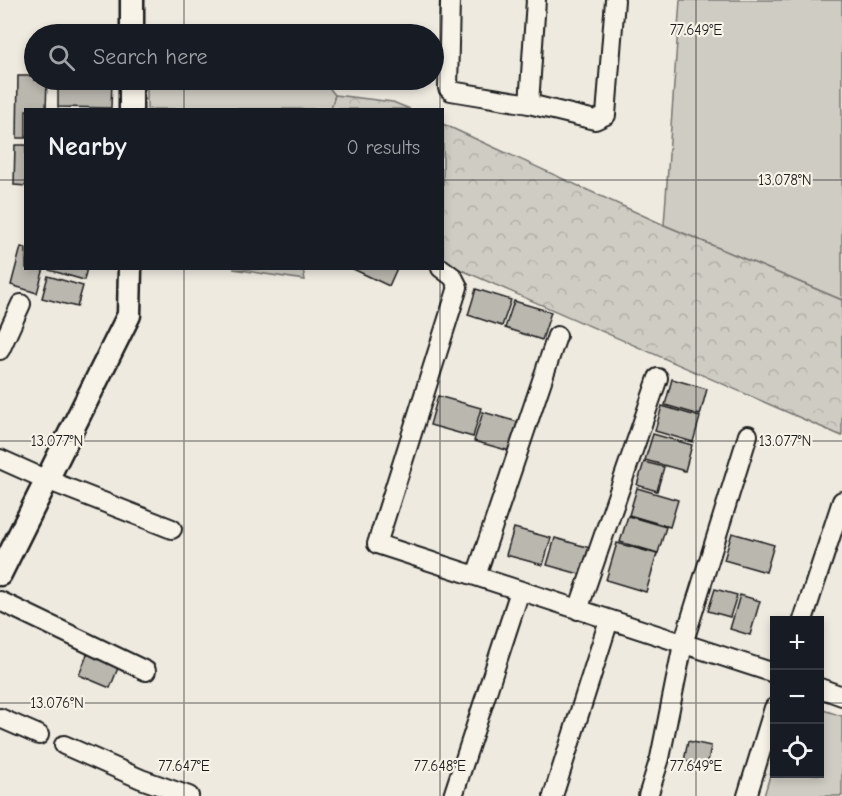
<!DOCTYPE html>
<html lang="en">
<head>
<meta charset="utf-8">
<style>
	:root { --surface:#171b24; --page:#242831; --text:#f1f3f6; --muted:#9ea1a6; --line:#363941 }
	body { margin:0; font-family:"Comic Neue",sans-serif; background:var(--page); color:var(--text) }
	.controls { position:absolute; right:18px; bottom:18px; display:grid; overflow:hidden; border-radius:0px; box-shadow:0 3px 9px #0003 }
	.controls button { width:54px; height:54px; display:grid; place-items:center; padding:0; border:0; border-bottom:2px solid var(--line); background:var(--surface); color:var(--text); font:30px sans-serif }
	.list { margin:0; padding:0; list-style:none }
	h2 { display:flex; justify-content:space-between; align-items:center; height:78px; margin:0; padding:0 24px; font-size:26px }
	h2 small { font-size:20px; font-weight:400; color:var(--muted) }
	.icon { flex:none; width:33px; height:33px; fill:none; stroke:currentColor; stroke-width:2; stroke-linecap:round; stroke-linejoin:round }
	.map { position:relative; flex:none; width:842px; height:796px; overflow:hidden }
	.search { position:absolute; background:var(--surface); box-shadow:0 3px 9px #0003; left:24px; top:24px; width:420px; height:66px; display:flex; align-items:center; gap:15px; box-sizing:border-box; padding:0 21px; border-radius:33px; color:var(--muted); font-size:22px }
	.panel { position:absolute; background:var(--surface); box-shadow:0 3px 9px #0003; left:24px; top:108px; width:420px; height:162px; border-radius:0px }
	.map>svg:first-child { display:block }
</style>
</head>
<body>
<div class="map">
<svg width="842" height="796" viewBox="0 0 842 796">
	<defs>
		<pattern id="forest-crowns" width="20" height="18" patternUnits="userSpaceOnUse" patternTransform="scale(1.5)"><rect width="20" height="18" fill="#cfccc3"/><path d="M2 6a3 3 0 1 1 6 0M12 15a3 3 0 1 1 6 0" fill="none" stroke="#b1afa7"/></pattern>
	</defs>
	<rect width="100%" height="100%" fill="#eeeae0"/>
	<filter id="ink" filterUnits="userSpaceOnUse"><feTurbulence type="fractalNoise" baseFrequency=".0167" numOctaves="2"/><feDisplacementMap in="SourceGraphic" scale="12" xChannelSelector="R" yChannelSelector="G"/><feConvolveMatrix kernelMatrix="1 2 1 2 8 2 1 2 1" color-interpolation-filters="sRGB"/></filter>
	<g filter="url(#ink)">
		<path fill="#cfccc3" stroke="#767470" stroke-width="1.5" d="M680,0h162v300l-178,-75z
			M147,80h176l12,15 -4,14h-184z
			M233,269h70l2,11z
			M820,709l22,7v80h-78l10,-34v12h46z"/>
		<path fill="url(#forest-crowns)" stroke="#767470" stroke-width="1.5" d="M335,95l58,7 17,7h-79z
			M443,124l221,101 178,75v136l-399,-174z"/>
		<path fill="#bab7af" stroke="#1c1c1c" stroke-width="1.5" d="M18,76h16v4h13l-1,30h-20v28h-9z
			M58,81h54l-1,27 -53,-1z
			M15,145h11v41l-12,-1z
			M21,247l5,1v20h18l-7,25 -26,-8z
			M49,268h38l-3,12 -35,-10z
			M351,268h46l-8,18z
			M48,276l35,10 -6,21 -35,-9z
			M476,289l35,11 -9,26 -34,-11z
			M514,301l37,11 -9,28 -37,-12z
			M672,379l35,10 -7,26 -35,-10z
			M438,396l43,12 -8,29 -43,-12z
			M662,406l38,11 -7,25 -38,-11z
			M483,412l35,10 -8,29 -36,-10z
			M653,434l39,11 -7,26 -40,-11z
			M644,462l20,5 -7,24 -20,-6z
			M637,488l41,12 -8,27 -41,-12z
			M628,516l38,11 -8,26 -38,-11z
			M514,528l37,10 -8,27 -37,-10z
			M732,533l42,12 -8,27 -42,-12z
			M555,538l35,10 -7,27 -36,-10z
			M617,543l40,11 -11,38 -40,-12z
			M715,589l22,6 -7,22 -22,-6z
			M740,595l20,6 -10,34 -20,-6z
			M89,650l31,13 -10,25 -31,-13z
			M688,741l23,5 -4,21 -23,-6z"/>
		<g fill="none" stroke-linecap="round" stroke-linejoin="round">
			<defs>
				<path id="minor" d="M450,0l-2,88 3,3 78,13 66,16 11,-5 9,-115
					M529,104l7,-104
					M441,268l12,9 5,10 -81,257 397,129
					M0,350l21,-46
					M0,459l47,21 125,49
					M476,576l81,-240
					M0,601l146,70
					M578,610l80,-232
					M803,620l39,-119
					M820,688l22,8
					M0,718l39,17
					M64,745l77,34 48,17
					M453,796l67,-205
					M553,796l56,-176
					M648,796l12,-38 23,-114 65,-209
					M747,796l27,-88"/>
				<path id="tertiary" d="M132,34v-34
					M131,110v-30
					M0,574l129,-259 1,-47"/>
			</defs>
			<use href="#minor" stroke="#1c1c1c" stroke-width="22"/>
			<use href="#tertiary" stroke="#1c1c1c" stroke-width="27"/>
			<use href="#minor" stroke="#f7f3e8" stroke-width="18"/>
			<use href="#tertiary" stroke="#f7f3e8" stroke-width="22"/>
		</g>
	</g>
	<path fill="none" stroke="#1c1c1c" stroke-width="1.5" stroke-opacity="0.45" d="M184,0v34M440,0v110M696,0v796M184,80v30M0,180h26M442,180h400M184,268v528M440,268v528M0,441h842M0,703h774M820,703h22"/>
	<g font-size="15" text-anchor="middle" fill="#1c1c1c" stroke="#f7f3e8" stroke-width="4.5" stroke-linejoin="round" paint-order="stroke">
		<text x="696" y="35">77.649°E</text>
		<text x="785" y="185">13.078°N</text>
		<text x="57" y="446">13.077°N</text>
		<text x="785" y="446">13.077°N</text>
		<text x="57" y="708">13.076°N</text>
		<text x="184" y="771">77.647°E</text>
		<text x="440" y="771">77.648°E</text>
		<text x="696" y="771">77.649°E</text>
	</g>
</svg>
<div class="controls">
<button>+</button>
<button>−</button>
<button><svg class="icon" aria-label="locate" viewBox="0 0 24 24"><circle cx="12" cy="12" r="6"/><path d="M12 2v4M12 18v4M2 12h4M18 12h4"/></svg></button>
</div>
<div class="search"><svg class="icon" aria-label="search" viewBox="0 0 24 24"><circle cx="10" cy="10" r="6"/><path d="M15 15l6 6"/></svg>Search here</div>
<section class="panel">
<h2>Nearby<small>0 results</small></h2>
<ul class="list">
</ul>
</section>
</div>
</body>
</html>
